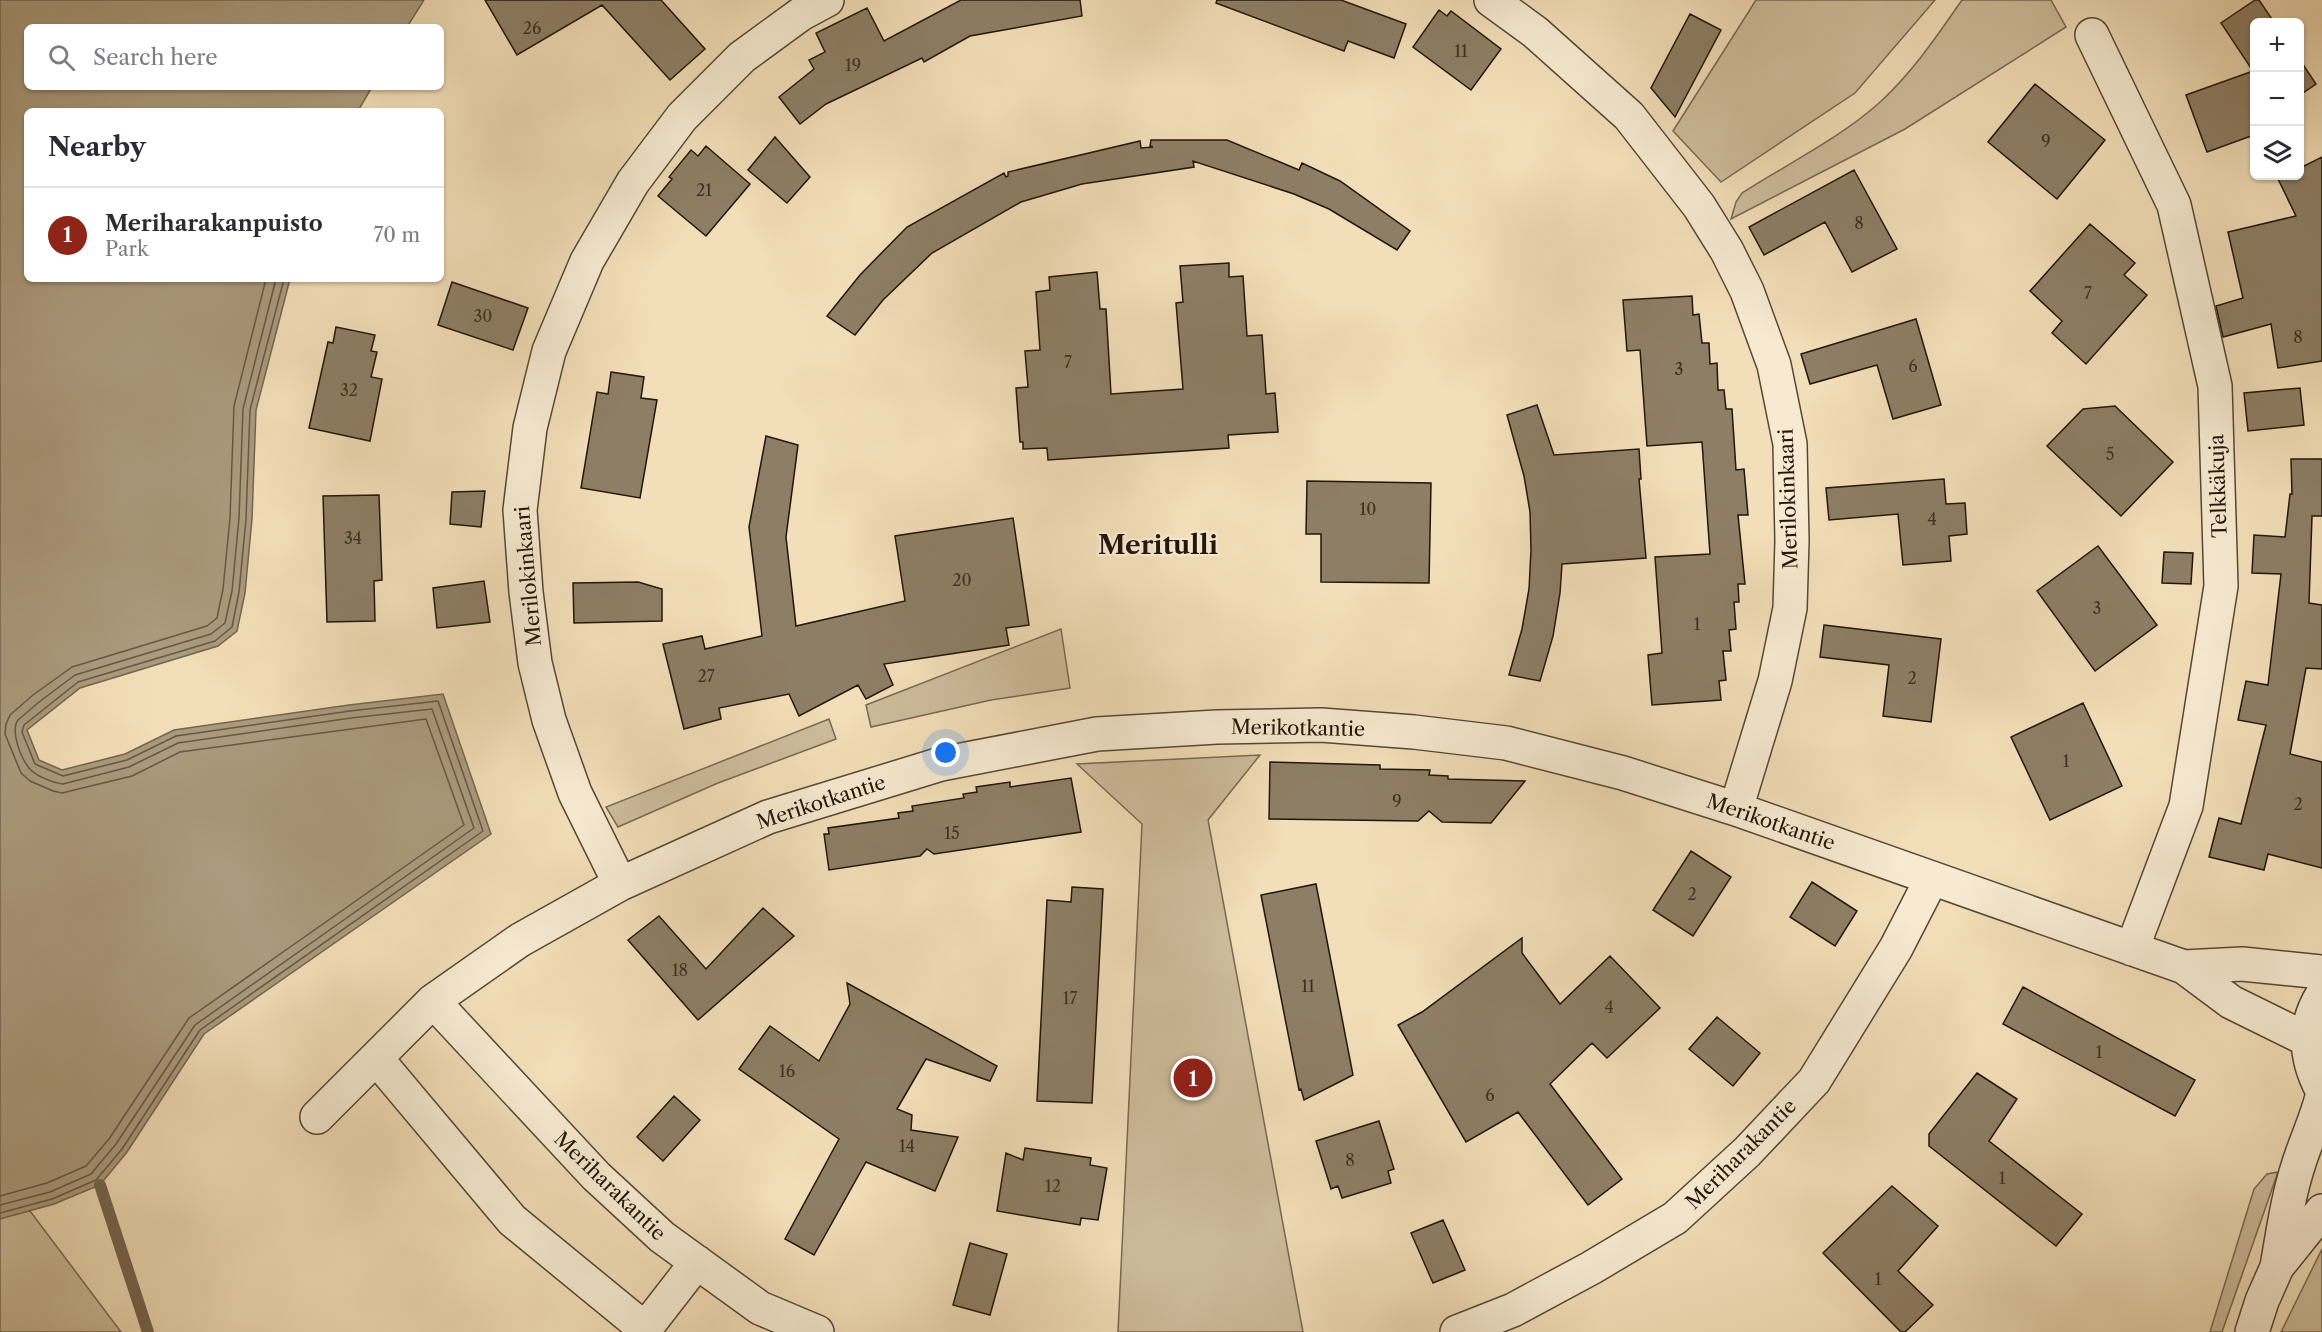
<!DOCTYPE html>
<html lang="en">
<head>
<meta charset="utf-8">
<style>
	:root { --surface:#fff; --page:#f7f7f7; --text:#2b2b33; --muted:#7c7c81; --line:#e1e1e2; --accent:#8f2418 }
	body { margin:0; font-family:"Libre Caslon Text",serif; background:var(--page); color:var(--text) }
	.controls { position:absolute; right:18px; top:18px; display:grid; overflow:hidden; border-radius:9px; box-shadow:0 2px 4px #0004 }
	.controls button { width:54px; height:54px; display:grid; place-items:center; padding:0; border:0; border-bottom:2px solid var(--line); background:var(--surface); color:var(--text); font:30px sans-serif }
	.you { position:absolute; left:946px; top:753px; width:21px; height:21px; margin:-15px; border:4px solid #fff; border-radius:50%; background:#1a73e8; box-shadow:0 0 0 9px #1a73e833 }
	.badge { display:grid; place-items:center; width:39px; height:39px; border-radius:50%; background:var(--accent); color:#fff; font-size:20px; font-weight:700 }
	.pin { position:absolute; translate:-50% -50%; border:3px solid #fff; box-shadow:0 2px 6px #0006 }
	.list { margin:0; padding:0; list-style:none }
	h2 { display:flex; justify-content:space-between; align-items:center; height:78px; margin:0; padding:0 24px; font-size:26px }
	h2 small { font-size:20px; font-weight:400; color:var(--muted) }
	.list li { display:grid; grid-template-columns:39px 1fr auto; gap:18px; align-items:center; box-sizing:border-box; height:96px; padding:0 24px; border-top:2px solid var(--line) }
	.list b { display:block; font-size:22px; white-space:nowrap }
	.list p { margin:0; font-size:20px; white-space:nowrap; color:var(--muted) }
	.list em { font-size:20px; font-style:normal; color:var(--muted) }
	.icon { flex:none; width:33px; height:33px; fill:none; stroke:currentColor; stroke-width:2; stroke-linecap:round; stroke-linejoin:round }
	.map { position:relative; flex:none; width:2322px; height:1332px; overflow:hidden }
	.search { position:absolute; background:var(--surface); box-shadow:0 2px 4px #0004; left:24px; top:24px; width:420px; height:66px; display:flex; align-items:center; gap:15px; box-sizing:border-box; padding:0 21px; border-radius:9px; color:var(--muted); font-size:22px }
	.panel { position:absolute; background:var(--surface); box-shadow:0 2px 4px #0004; left:24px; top:108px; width:420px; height:174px; border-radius:9px }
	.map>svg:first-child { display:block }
</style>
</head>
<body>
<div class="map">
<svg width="2322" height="1332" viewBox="0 0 2322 1332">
	<rect width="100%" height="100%" fill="#f2deb8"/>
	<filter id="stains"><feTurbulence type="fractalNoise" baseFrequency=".00333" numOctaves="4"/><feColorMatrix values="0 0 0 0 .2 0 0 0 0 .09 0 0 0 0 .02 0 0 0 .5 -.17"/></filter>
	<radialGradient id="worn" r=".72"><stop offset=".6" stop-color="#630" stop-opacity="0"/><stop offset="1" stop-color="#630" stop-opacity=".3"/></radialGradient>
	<path fill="#cebc9b" stroke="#786953" stroke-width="1.5" d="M1756,0h179l-80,93 -134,89 -48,-51z
		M1962,0h89l15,27 -161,102 -174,90 5,-17 6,-9c42,-27 101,-57 137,-90 33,-30 58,-67 83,-103z
		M1061,629l9,59 -79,12 -120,27 -5,-22z
		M829,719l7,20 -118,44 -100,44 -12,-20z
		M1260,755l-52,65 95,512h-185l24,-508 -65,-60z
		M2278,1172l-56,160h-12l44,-143 13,-15z
		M30,1211l91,121h-121v-116z
		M2322,1249v83h-41z"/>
	<path fill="#ab9a7d" stroke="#74654f" stroke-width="1.5" d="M0,0h424l-17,27h-380v60h345l-14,24h-331v168h263l-34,131 -4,109 -7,74 -8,38 -19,15 -138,42 -53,42 12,30 23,10 63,-16 49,-24 175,-25 94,-11 48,140 -287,200 -77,118 -27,33 -46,19 -54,15z"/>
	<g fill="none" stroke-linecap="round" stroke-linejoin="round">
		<path stroke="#665844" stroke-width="1.5" d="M0,1196l47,-13 39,-17 23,-27 80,-121 275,-193 -38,-106 -246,33 -48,24 -70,17 -9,-2 -23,-10 -9,-8 -16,-39 1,-10 4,-9 23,-20 39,-28 135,-41 10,-8 6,-29 7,-71 4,-112 32,-127
			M0,1205l50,-13 41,-18 25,-30 79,-119 279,-197 -42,-119 -81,9 -173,25 -49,24 -66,17c-9,-1 -28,-8 -34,-16 -8,-10 -19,-37 -11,-48l21,-18 36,-27 136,-41 14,-11 7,-32 7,-73 4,-109 33,-130
			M0,1213l52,-14 44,-19 26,-31 78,-119 283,-199 -45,-130 -88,10 -174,25 -49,24 -64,16 -28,-12 -13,-32 2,-7 54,-43 137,-41 17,-14 7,-35 7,-73 4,-109 34,-131"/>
		<path stroke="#74654f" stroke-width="12" d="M100,1185l48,147"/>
	</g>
	<path fill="#8e7e65" stroke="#21160b" stroke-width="1.5" d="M485,0h176l44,49 -35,31 -68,-75 -85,50z
		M961,0h119l2,16 -112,20 -46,26 -2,-4 -96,46 -26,20 -21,-27 35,-28 -5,-9 16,-8 -9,-19 51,-25 17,33z
		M1217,0h124l65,24 -12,34 -46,-17 -4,10 -128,-48z
		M2255,0h4l15,22h-20v113l-47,17 -21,-57 67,-24 -32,-48z
		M1439,10l8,6 4,-5 50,38 -30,41 -58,-43z
		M1690,14l31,16 -46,87 -24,-29z
		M2300,60l16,24 -16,11z
		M2035,84l70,56 -48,59 -69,-57z
		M775,137l35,40 -23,26 -39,-33z
		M1151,140h76l72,30 3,-7 38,18 70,50 -13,19 -68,-41 -35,-15 -101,-33 1,6 -112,17 -61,18 -89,51 -49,47 -28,35 -28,-19 33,-41 47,-48 97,-54 2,4 2,-1v-4l132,-31 1,7 12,-1 -3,-1z
		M706,146l44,38 -44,52 -48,-40 14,-17 -3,-2 22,-27 7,6z
		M2322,157v204l-44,7 -7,-44 -48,13 -7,-31 27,-8 -15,-66 68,-16 -18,-37 7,-3h15v-8z
		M1854,170l43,79 -45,23 -27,-50 -61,33 -15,-28z
		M2090,224l45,39 -11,12 23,20 -61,69 -34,-31 10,-12 -32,-30z
		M1229,263v14l14,-1 4,60 15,-1 4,59 9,-1 3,39 -50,3 1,13 -181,12 -1,-12 -24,1v-7h-3l-4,-54 12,-1 -3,-36 15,-1 -4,-58 14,-2 -1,-13 48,-5 3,37h6l5,85 72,-5 -7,-86 7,-1 -3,-36z
		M452,282l76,26 -15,42 -75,-25z
		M1692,296l1,19 6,-1 3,29h7l1,21 7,-1 1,27h6l2,19h6l4,61 8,-1 4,46h-10l7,69h-7l1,18h-5l2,27 -7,1 2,21h-8l3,29 -7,1 2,19 -69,5 -4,-50 14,-2 -7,-96 55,-3 -8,-112 -55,4 -7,-96 -13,1 -4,-51z
		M1916,319l25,86 -48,14 -16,-54 -67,19 -9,-30z
		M336,327l39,8 -4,16 6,1 -6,25 11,2 -12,62 -61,-13 19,-86 5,1z
		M611,372l33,5 -3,21 16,2 -17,98 -59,-10 16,-96 11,2z
		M2300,388l4,37 -56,6 -4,-38z
		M1537,405l17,50 85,-6 2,30h-2l7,79 -84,6 -2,29 -7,43 -13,45 -31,-6 13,-46 7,-40 2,-39 -1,-38 -6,-36 -17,-61z
		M2115,406l58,56 -52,54 -74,-70 36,-37z
		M766,436l32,9 -12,92 10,89 109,-25 -10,-65 118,-18 16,107 -23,3 3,17 -125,19 9,21 -27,14 -8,-14 -59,31 -10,-22 -70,14 2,11 -37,10 -21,-85 39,-8 3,13 57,-13 -13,-109z
		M2291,459h31v57h-10l-3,87 13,2v64l-16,-1 -16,86 32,8v106l-54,-14 -4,16 -55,-13 10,-39 22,6 25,-99 -28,-5 8,-39 22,4 13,-111 -29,-1 2,-38 31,2 5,-43h2z
		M1944,479l2,25 19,-1 2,31 -18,2 2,25 -48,4 -5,-51 -69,6 -3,-32z
		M1307,481l124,2 -2,100 -108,-1v-48h-15z
		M485,491l-4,36 -31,-3 2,-32z
		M379,495l3,85 -8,1 1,40 -48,1 -4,-126z
		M2098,546l59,79 -62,46 -58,-80z
		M2164,552l29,1 -2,31 -29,-1z
		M484,581l6,41 -53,6 -4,-40z
		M638,582l24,7v32l-88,2 -1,-40z
		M1824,625l117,14 -10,83 -48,-6 6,-51 -69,-8z
		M2083,703l39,83 -72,34 -39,-83z
		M1270,762l110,3v4l50,1 -1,5 19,1v3l77,2 -34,42 -49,-1 -13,-11 -11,10 -149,-2z
		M1071,778l10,54 -147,22 -7,-5 -7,7 -91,14 -5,-36h5l-1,-6 71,-10 -1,-5 15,-2 -1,-5 52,-8 -1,-4 14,-2 -1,-5 34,-5v5z
		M1691,851l40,26 -38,59 -40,-26z
		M1812,882l45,29 -22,35 -45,-29z
		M1316,884l37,191 -49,25 -3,-11 -2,1 -38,-195z
		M1072,887l31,2 -11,214 -55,-2 10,-201 24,2z
		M763,908l31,28 -96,84 -70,-80 31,-24 47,53z
		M1522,938v15l38,51 50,-48 50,52 -53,50 -15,-15 -42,41 72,95 -34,26 -70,-93 -52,30 -68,-117 24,-13z
		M847,983l150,83 -7,15 -64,-22 -29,50 15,6 -1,15 47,7 -23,54 -69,-29 -52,93 -29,-16 54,-100 -100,-70 31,-43 49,35 31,-57z
		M2023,987l172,93 -20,36 -172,-92z
		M1717,1017l43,36 -27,33 -44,-37z
		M1977,1073l40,26 -28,42 93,73 -26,32 -127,-100v-12z
		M674,1096l26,24 -37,41 -26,-24z
		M1379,1121l15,48 -6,2 3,12 -49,15 -4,-12 -7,3 -15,-48z
		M1025,1148l66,10 -1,7 17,3 -9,52 -17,-2 -1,7 -83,-14 9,-58 17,7z
		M1892,1186l46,40 -40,45 35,34 -28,27h-4l-78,-79z
		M1443,1220l22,50 -32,13 -22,-50z
		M970,1243l37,11 -17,61 -37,-10z"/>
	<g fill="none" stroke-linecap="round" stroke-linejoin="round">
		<defs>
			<path id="minor" d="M1491,0l44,32 94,84 70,90 28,45 20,40 27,74 16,79 2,97 -2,67 -15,73 -39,128
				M2092,35l82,170 41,181 6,200 -35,220 -54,143
				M620,884l-45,-91 -26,-73 -14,-57 -9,-71 -6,-82 10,-82 19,-77 38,-90 46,-79 49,-65 60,-60 59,-43 26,-14
				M2184,967l58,-3 80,8
				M2322,995c-19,31 -17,63 0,95
				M433,1001l163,175 66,61 98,71 57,24
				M376,1058l136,162 133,109 52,-67
				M317,1117l116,-116 87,-61 100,-56 148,-67 173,-53 156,-30 120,-7 104,-2 93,7 92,11 117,30 113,36 448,158 47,35 77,38
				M2277,1267c6,-35 11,-71 22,-104 7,-22 17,-43 23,-66
				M1457,1332l56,-22 78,-42 84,-50 72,-66 67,-71 82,-133 36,-70
				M2252,1332l10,-31 15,-34 45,-56"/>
		</defs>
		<use href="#minor" stroke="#554836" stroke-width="36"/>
		<use href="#minor" stroke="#f7ead1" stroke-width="33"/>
	</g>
	<g text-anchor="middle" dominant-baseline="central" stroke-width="4.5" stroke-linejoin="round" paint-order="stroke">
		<g font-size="16" fill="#3c3022">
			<text x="532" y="28">26</text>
			<text x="1461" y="51">11</text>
			<text x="853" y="65">19</text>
			<text x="2046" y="141">9</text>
			<text x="704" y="190">21</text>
			<text x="1859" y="223">8</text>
			<text x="2088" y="293">7</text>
			<text x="483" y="316">30</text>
			<text x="2298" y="337">8</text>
			<text x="1068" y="362">7</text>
			<text x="1913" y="366">6</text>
			<text x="1679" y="369">3</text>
			<text x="349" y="390">32</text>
			<text x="2110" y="454">5</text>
			<text x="1368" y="509">10</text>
			<text x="1932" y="519">4</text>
			<text x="353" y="538">34</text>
			<text x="962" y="580">20</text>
			<text x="2097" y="608">3</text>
			<text x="1697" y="624">1</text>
			<text x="706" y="676">27</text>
			<text x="1912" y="678">2</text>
			<text x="2066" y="761">1</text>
			<text x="1397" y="801">9</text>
			<text x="2298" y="804">2</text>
			<text x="952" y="833">15</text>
			<text x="1692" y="894">2</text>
			<text x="680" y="970">18</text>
			<text x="1308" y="986">11</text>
			<text x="1070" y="998">17</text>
			<text x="1609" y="1007">4</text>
			<text x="2099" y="1052">1</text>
			<text x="787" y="1071">16</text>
			<text x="1490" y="1095">6</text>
			<text x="907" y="1146">14</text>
			<text x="1350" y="1160">8</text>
			<text x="2002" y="1178">1</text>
			<text x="1053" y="1186">12</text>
			<text x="1878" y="1279">1</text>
		</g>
		<g font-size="20" fill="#21160b" stroke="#f7ead1">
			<text transform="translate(2218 486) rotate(-92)">Telkkäkuja</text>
			<text transform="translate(1788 499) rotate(-92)">Merilokinkaari</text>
			<text transform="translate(528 576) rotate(-95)">Merilokinkaari</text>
			<text transform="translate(1298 728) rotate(1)">Merikotkantie</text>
			<text transform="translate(821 802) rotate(-18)">Merikotkantie</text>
			<text transform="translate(1771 822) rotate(19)">Merikotkantie</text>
			<text transform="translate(1741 1154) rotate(-45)">Meriharakantie</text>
			<text transform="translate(610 1186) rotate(44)">Meriharakantie</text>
		</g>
		<g font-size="26" font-weight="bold" fill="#21160b" stroke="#f7ead1">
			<text x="1158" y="545">Meritulli</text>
		</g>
	</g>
	<rect width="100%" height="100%" filter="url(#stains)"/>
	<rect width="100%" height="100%" fill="url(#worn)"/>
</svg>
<div class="controls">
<button>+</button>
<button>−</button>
<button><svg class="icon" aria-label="layers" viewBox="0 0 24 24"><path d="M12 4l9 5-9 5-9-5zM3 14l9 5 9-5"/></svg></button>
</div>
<div class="you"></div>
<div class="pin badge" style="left:1193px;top:1078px">1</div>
<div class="search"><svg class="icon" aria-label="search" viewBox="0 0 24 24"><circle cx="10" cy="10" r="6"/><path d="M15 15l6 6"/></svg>Search here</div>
<section class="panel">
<h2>Nearby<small></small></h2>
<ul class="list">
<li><span class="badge">1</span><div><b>Meriharakanpuisto</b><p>Park</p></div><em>70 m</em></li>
</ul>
</section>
</div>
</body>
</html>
